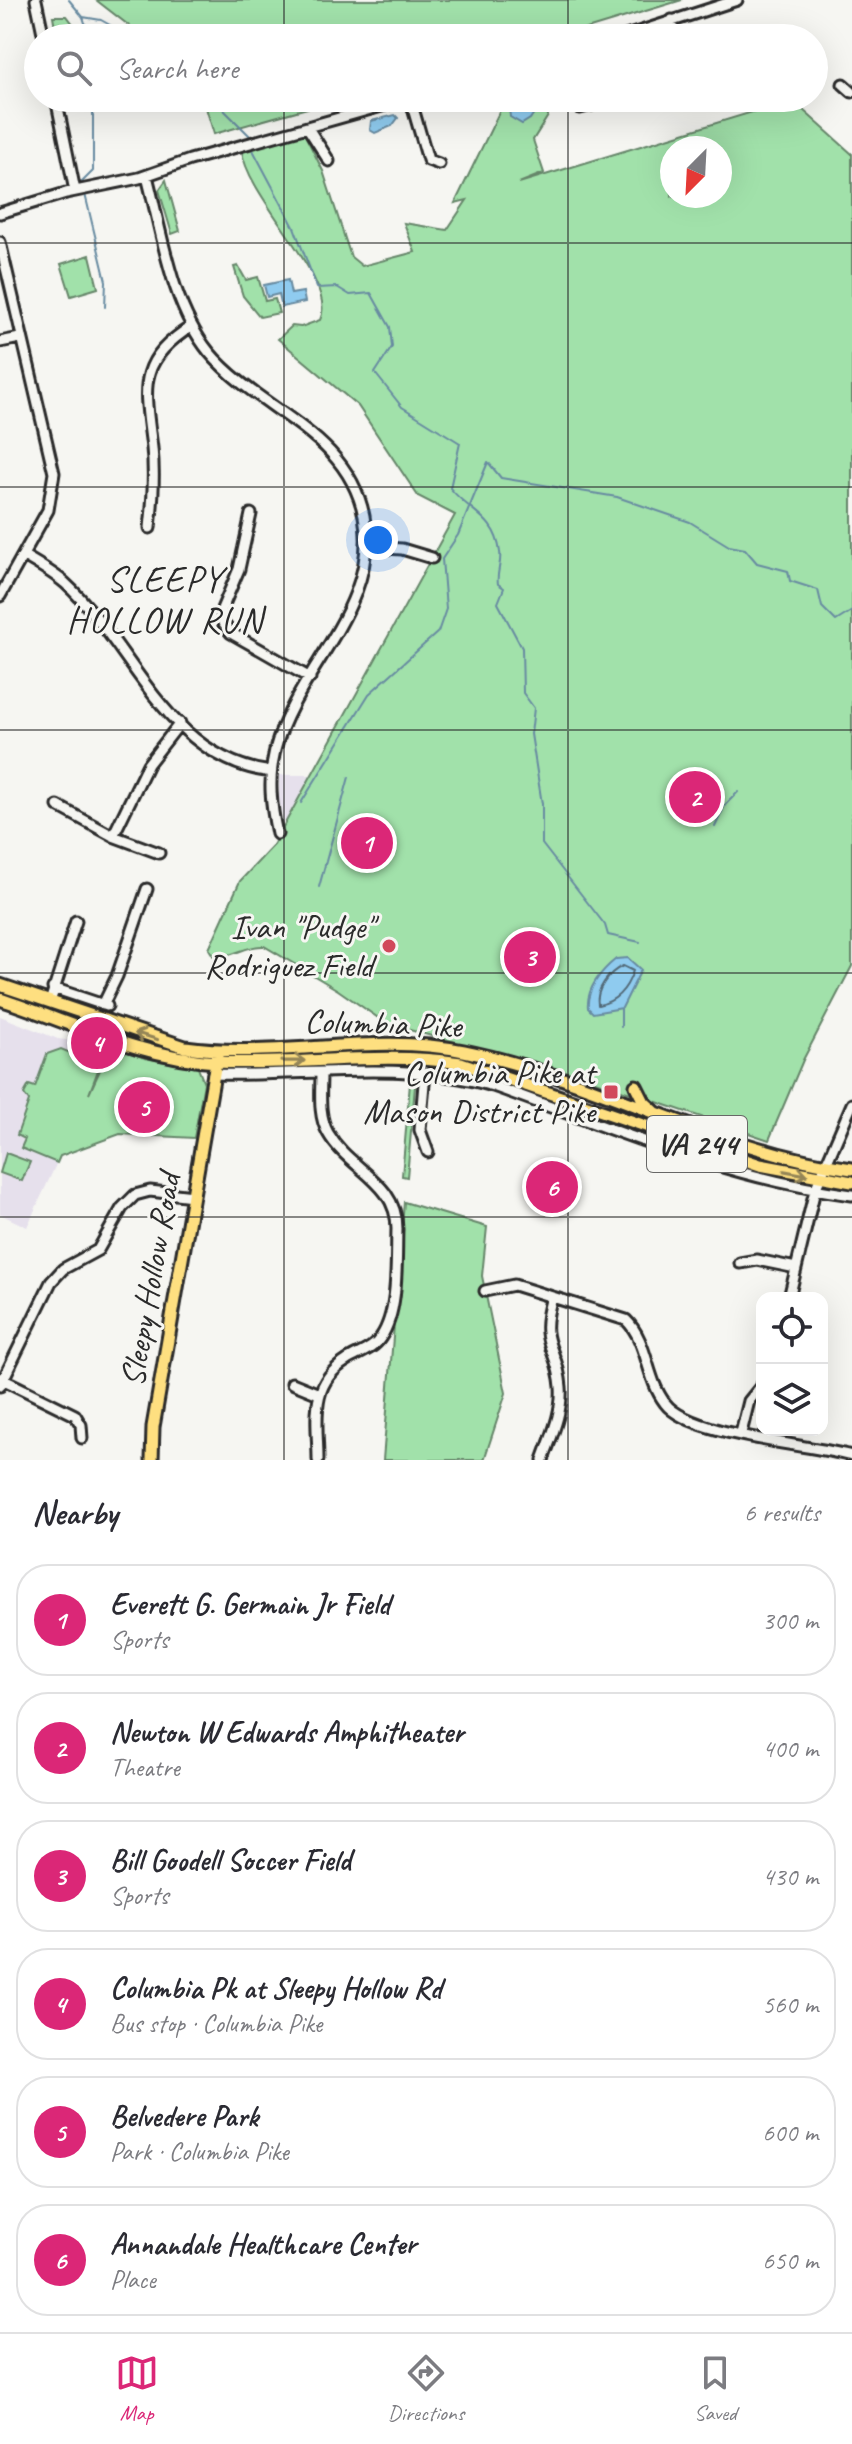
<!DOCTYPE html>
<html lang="en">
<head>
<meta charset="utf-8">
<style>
	:root { --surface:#fff; --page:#f2f2f3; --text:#2b2b33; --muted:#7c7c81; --line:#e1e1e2; --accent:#db2777 }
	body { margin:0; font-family:Caveat,sans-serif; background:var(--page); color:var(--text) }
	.controls { position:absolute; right:24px; bottom:24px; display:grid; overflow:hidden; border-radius:16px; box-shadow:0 8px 32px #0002 }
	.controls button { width:72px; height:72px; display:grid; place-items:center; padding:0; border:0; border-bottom:2px solid var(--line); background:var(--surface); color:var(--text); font:40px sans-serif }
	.compass { position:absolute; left:660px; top:136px; width:72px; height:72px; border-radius:50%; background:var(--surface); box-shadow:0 8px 32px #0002; rotate:204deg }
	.you { position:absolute; left:378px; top:540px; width:28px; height:28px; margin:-20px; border:6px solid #fff; border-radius:50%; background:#1a73e8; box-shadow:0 0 0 12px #1a73e833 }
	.badge { display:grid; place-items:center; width:52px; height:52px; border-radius:50%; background:var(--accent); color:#fff; font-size:26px; font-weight:700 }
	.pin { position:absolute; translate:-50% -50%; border:4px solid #fff; box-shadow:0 2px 8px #0006 }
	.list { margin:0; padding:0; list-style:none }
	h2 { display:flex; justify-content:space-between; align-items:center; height:104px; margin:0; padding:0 32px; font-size:34px }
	h2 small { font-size:26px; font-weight:400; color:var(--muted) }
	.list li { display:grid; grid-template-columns:52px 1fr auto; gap:24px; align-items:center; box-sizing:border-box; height:112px; margin:0 16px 16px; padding:0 16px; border:2px solid var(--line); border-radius:32px }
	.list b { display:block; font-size:30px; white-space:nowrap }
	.list p { margin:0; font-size:26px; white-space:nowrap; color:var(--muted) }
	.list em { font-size:26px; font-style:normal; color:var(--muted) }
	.icon { flex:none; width:44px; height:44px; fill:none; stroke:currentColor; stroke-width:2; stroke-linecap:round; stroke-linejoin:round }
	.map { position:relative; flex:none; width:852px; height:1460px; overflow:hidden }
	.search { position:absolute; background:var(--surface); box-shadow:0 8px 32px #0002; left:24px; right:24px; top:24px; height:88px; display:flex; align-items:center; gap:20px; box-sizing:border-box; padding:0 28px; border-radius:44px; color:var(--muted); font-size:30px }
	.sheet { height:872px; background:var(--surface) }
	nav { display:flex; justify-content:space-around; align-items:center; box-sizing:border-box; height:112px; border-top:2px solid var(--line); background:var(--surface); font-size:22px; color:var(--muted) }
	nav a { display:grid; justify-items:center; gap:4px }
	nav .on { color:var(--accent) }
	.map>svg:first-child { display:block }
</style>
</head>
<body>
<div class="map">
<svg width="852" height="1460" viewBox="0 0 852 1460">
	<rect width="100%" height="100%" fill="#f6f6f2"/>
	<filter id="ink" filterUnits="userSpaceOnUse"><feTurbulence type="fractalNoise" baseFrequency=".0125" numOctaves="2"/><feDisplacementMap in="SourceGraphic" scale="16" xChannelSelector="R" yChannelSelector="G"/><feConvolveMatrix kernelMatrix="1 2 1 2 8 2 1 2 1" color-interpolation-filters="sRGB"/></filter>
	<g filter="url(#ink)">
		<path fill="#e6e0ec" d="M279,775h34l-29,50 -5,-26z
			M0,1016l58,23 53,7 -84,181 -27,-13z"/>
		<path fill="#a1e1aa" stroke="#66866a" stroke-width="2" fill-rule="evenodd" d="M96,0h586l-125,38h-412z
			M53,16h14l17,22h-27z
			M203,98h140l-129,36z
			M506,98h40l2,18 -15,24 11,33 -25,10 273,-83 60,54v812l-49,94 -34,80 -195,-66 -187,-50 -49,-34 -74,-44c-19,-1 -31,12 -50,11l-5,-8 31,-68 32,-34 183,-332 -37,-19 -60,-90 -80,-67 14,-13 9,1 19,-7c19,-38 -73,-123 -78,-169l62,-18 19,38 28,86 11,9 53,-14 -11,-29 43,7 20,-30 -12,3zM672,148h48v48h-48z
			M166,180l14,51 -8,3 -13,-44z
			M90,255l8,33 -27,8 -10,-32z
			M238,266l8,14 12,-3 7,24 10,-2 4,14 -19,4 -17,-21 -9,-29z
			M111,1046l34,12 53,10 6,15 -10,55 -74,-4 -60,22 -3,7 -36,-15 4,-9 -8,-4 12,-34 -5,-7 5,-9 6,2 12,-33 14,-5 39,16 -11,29z
			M405,1075h11l-9,102 -5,-1 8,-93z
			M6,1153l24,9 -8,19 -22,-8z
			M404,1202l83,25 -5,49 24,117 -22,67h-101z"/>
		<path fill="#8fcbef" stroke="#678ba1" stroke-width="2" d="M508,98h36l-14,21 -8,5 -12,-7z
			M395,115l3,3 -6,8 -17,7 -5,-3 1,-9z
			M288,280l3,14 12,-2 2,10 -23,5 -3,-13 -12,3 -3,-12z
			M628,958l13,12 -19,38 -29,5 -5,-5c-2,-19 13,-37 28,-49z"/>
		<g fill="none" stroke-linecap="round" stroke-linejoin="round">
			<path stroke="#536b79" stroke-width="2" d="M623,966l10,5c-6,18 -17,31 -35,34 -3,-15 11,-33 25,-39z"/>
			<path stroke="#678ba1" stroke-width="2" d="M69,0l14,17 7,21
				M83,17l18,3 32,18
				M212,98l40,40
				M421,102l13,-4
				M361,118l39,-11
				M253,150l41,77 23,61 20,-1 13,8 21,-2 19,34 2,20 -17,26 27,34 58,36 -10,45c20,25 45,28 50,64 2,11 -4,21 -2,32l6,4 -6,15 24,45 1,45 11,15 -3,26 11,70v40l63,81 3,10 32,7
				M81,183l12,-12v-73
				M85,194l21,87 -1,26
				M301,803l68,-109 69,-62 8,-23 -4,-50 16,-24 30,-73 13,16 116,19 73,25 39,24 16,3 12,14 31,8 2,10 28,9 4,17 14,14 16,-10
				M715,827l10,-22 13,-13
				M319,887l30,-110
				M621,1027v-18"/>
			<defs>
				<path id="minor" d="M36,0l8,38
					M672,20l3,18
					M620,38l117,-38
					M843,84l9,8
					M56,98l19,93
					M410,98l18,62 11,4
					M561,102l19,6 40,-10
					M308,128l21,33
					M147,176c15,57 24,129 62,176 50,60 138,79 155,164 17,91 -68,153 -89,234 -7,29 -4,56 2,84
					M0,213l66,-20 73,-15 51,-18 220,-62
					M0,242l54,231 -6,37 -48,86
					M0,342l20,-4
					M251,514l-12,55 -17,40 1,14 8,10 79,45
					M150,528c3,-27 5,-53 2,-80 -7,-59 -17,-86 40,-122
					M366,547l36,2 30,9
					M24,556c14,8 28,16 41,27 68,62 101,176 206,189
					M58,806l55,30 46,17
					M113,836l35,-72 32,-41
					M53,988l54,18
					M50,1002l26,-81
					M103,1005l14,-29 30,-87
					M425,1072l-5,58 8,22
					M213,1074c94,3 189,-15 280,12 118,42 234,93 359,109
					M740,1263l17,-3 39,8
					M485,1291l29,-6 112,35c22,21 20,59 39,83 24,33 144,41 187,53
					M789,1298l26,-108 37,-86
					M0,1378l75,37 6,10 1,13
					M292,1383l27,11
					M0,1386l51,-104 12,-13 35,-19 24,-42 13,-13 15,-4 43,5
					M741,1433l8,-32 13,-16
					M318,1460c0,-38 -10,-75 28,-99 12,-8 27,-11 35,-24 18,-26 15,-77 16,-108 0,-48 -48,-59 -69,-96 -10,-18 -7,-40 -7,-60
					M543,1460c8,-23 20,-48 18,-73 -3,-41 -24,-41 -9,-90"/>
				<path id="major" d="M0,985l185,62c92,13 188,-15 279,4 133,27 252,100 388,118
					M0,999c70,23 142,59 217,63 81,4 163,-11 244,1l299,102 92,17
					M636,1086l8,16 12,11
					M152,1460l1,-33 64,-371"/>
			</defs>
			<use href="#minor" stroke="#2b2b2b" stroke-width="15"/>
			<use href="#major" stroke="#2b2b2b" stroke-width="17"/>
			<use href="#minor" stroke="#f6f6f2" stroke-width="9"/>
			<use href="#major" stroke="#fedf80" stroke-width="11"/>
		</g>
		<defs><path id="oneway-shaft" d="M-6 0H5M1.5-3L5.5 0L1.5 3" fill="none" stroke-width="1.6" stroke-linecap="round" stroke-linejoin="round" transform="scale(2)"/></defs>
		<g stroke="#948556">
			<use href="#oneway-shaft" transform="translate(146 1036) rotate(-163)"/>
			<use href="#oneway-shaft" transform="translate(293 1061) rotate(-1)"/>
			<use href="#oneway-shaft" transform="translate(796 1173) rotate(10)"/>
		</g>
	</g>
	<path fill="none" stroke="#2b2b2b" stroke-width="2" stroke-opacity="0.55" d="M284,0v38M568,0v38M284,98v1362M568,98v1362M0,243h852M0,487h852M0,730h852M0,973h852M0,1217h852"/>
	<g fill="#d1495b" stroke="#f6f6f2" stroke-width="3">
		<circle cx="389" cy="946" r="8"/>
		<rect x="603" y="1084" width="16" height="16" rx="4"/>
	</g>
	<g text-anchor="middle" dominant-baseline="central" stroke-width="6" stroke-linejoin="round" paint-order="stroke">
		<rect fill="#f6f6f2" stroke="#686867" stroke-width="2" x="647" y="1116" width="100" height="56" rx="6"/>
		<g font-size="32" font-weight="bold" fill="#2b2b2b">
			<text x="697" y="1144">VA 244</text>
		</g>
		<g font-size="34" fill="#2b2b2b" stroke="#f6f6f2" text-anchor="end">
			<text x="373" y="926">Ivan "Pudge"<tspan x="373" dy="39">Rodriguez Field</tspan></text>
			<text x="595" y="1072">Columbia Pike at<tspan x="595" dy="39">Mason District Pike</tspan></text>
		</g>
		<g font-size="34" fill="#2b2b2b" stroke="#f6f6f2">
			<text transform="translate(383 1023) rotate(2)">Columbia Pike</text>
			<text transform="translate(150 1280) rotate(-80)">Sleepy Hollow Road</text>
		</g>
		<g font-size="36" letter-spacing="2" fill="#2b2b2b" stroke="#f6f6f2">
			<text x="165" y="579">SLEEPY<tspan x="165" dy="41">HOLLOW RUN</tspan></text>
		</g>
	</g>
</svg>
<div class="controls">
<button><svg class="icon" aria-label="locate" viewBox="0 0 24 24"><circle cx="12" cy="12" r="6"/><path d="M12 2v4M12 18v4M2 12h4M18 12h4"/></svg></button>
<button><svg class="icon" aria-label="layers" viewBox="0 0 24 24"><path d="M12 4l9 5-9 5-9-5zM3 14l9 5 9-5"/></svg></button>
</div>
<svg class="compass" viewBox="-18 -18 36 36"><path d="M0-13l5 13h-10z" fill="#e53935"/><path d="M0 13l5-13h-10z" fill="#7c7c81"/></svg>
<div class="you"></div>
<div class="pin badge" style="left:367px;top:843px">1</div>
<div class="pin badge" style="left:695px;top:797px">2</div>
<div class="pin badge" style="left:530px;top:957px">3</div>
<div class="pin badge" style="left:97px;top:1043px">4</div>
<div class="pin badge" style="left:144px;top:1107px">5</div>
<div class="pin badge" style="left:552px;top:1187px">6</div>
<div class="search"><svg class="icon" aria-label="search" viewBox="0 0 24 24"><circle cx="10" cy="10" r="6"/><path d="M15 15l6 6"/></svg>Search here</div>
</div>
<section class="sheet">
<h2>Nearby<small>6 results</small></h2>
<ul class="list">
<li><span class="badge">1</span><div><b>Everett G. Germain Jr Field</b><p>Sports</p></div><em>300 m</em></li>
<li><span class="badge">2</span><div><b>Newton W Edwards Amphitheater</b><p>Theatre</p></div><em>400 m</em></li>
<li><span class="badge">3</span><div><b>Bill Goodell Soccer Field</b><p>Sports</p></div><em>430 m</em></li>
<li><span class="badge">4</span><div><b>Columbia Pk at Sleepy Hollow Rd</b><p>Bus stop · Columbia Pike</p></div><em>560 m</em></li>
<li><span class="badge">5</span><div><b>Belvedere Park</b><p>Park · Columbia Pike</p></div><em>600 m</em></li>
<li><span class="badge">6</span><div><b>Annandale Healthcare Center</b><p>Place</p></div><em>650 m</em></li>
</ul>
</section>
<nav>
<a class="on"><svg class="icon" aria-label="map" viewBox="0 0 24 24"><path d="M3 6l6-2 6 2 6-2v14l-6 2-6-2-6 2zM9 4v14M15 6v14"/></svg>Map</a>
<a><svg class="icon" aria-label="directions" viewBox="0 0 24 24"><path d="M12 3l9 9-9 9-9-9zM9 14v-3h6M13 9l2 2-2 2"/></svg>Directions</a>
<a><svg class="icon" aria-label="saved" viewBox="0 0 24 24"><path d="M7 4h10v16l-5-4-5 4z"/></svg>Saved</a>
</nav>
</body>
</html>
